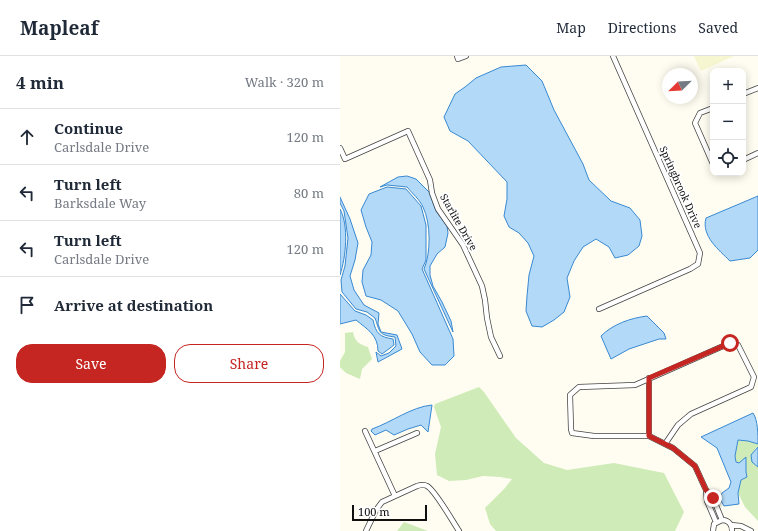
<!DOCTYPE html>
<html lang="en">
<head>
<meta charset="utf-8">
<style>
	:root { --surface:#fff; --page:#f6f6f7; --text:#1f2937; --muted:#747a83; --line:#e0e1e3; --accent:#c52621 }
	body { margin:0; font-family:"Noto Serif",serif; background:var(--page); color:var(--text) }
	.controls { position:absolute; right:12px; top:12px; display:grid; overflow:hidden; border-radius:8px; box-shadow:0 2px 10px #0003 }
	.controls button { width:36px; height:36px; display:grid; place-items:center; padding:0; border:0; border-bottom:1px solid var(--line); background:var(--surface); color:var(--text); font:20px sans-serif }
	.compass { position:absolute; left:322px; top:12px; width:36px; height:36px; border-radius:50%; background:var(--surface); box-shadow:0 2px 10px #0003; rotate:246deg }
	.scale { position:absolute; left:12px; bottom:10px; width:75px; box-sizing:border-box; padding-left:4px; border:2px solid #0f0f0f; border-top:0; font-size:11px; line-height:14px; white-space:nowrap; color:#0f0f0f; -webkit-text-stroke:3px #fff; paint-order:stroke }
	.stop { position:absolute; width:12px; height:12px; margin:-9px; border:3px solid #c52621; border-radius:50%; background:#fff }
	.stop.end { background:#c52621; border-color:#fff; box-shadow:0 1px 4px #0008 }
	.list { margin:0; padding:0; list-style:none }
	h2 { display:flex; justify-content:space-between; align-items:center; height:52px; margin:0; padding:0 16px; font-size:17px }
	h2 small { font-size:13px; font-weight:400; color:var(--muted) }
	.list li { display:grid; grid-template-columns:26px 1fr auto; gap:12px; align-items:center; box-sizing:border-box; height:56px; padding:0 16px; border-top:1px solid var(--line) }
	.list b { display:block; font-size:15px; white-space:nowrap }
	.list p { margin:0; font-size:13px; white-space:nowrap; color:var(--muted) }
	.list em { font-size:13px; font-style:normal; color:var(--muted) }
	.actions { display:flex; gap:8px; padding:12px 16px }
	.actions a { flex:1; padding:9px 0; border:1px solid var(--accent); border-radius:16px; text-align:center; font-size:14px; color:var(--accent) }
	.actions .main { background:var(--accent); color:#fff }
	.icon { flex:none; width:22px; height:22px; fill:none; stroke:currentColor; stroke-width:2; stroke-linecap:round; stroke-linejoin:round }
	.map { position:relative; flex:none; width:418px; height:475px; overflow:hidden }
	header { display:flex; align-items:center; gap:24px; box-sizing:border-box; height:56px; padding:0 20px; background:var(--surface); border-bottom:1px solid var(--line) }
	header strong { font-size:19px }
	nav { display:flex; gap:22px; margin-inline-start:auto; font-size:14px }
	main { display:flex }
	aside { flex:1; background:var(--surface) }
	.map>svg:first-child { display:block }
</style>
</head>
<body>
<header>
<strong>Mapleaf</strong>
<nav><a>Map</a><a>Directions</a><a>Saved</a></nav>
</header>
<main>
<aside>
<h2>4 min<small>Walk · 320 m</small></h2>
<ul class="list">
<li><svg class="icon" aria-label="ahead" viewBox="0 0 24 24"><path d="M12 20V5M6 11l6-6 6 6"/></svg><div><b>Continue</b><p>Carlsdale Drive</p></div><em>120 m</em></li>
<li><svg class="icon" aria-label="left" viewBox="0 0 24 24"><path d="M17 20v-9H6M10 6l-5 5 5 5"/></svg><div><b>Turn left</b><p>Barksdale Way</p></div><em>80 m</em></li>
<li><svg class="icon" aria-label="left" viewBox="0 0 24 24"><path d="M17 20v-9H6M10 6l-5 5 5 5"/></svg><div><b>Turn left</b><p>Carlsdale Drive</p></div><em>120 m</em></li>
<li><svg class="icon" aria-label="arrive" viewBox="0 0 24 24"><path d="M6 21V4h12l-3 4 3 4H6"/></svg><div><b>Arrive at destination</b></div></li>
</ul>
<div class="actions"><a class="main">Save</a><a>Share</a></div>
</aside>
<div class="map">
<svg width="418" height="475" viewBox="0 0 418 475">
	<rect width="100%" height="100%" fill="#fffdf1"/>
	<path fill="#f6f6d0" d="M354,0h40l-33,15z"/>
	<path fill="#cfebb8" d="M13,276c2,10 6,12 15,15l4,12 -10,10 -2,10 -14,-6 -6,-6v-6l5,-9v-19z
		M139,331l5,5 32,46 28,25 23,7 47,-7 50,10 20,39 -9,19h-179l-6,-7 -5,-16 20,-20 7,-9 -12,-2 -17,-1 -17,4 -17,1 -12,-6 -2,-21 6,-27 -7,-20 1,-3z
		M398,384l10,1 10,3v3l-3,2v16l3,2v54l-13,-14 -7,-14 3,-13 6,-3 -1,-5v-14l-7,5 -3,-1 -1,-6z
		M64,466l24,9h-31z"/>
	<path fill="#b3d9f8" stroke="#3889d2" d="M186,9l16,16 12,29 29,54 6,16 22,21 19,7 10,12 2,16 -3,10 -11,9 -13,3 -6,-11 -13,-8 -13,8 -9,14 -7,17 3,19 -6,15 -10,8 -12,7 -10,-1 -6,-15 1,-15 2,-21 5,-19 -6,-13 -9,-10 -10,-6 -5,-11 3,-17v-17l-39,-41 -18,-10 -6,-14 11,-23 10,-7 11,-9 25,-11z
		M67,120l9,3 13,13 7,19 11,15 1,7 -3,14 -8,7 -7,12v9l3,11 9,16 9,19 2,11 -29,-63c7,-16 7,-46 -1,-62 -3,-7 -11,-14 -16,-20l-20,-2 -7,2 18,-10z
		M47,131l19,2 15,17 5,19v35l-4,9 31,70 1,17 -9,9h-13l-12,-13 -8,-18 -14,-23 -17,-11 -15,-4 -4,-14 1,-12 8,-15 1,-13 -6,-15 -5,-17 8,-16z
		M418,140v54l-8,8 -20,3c-11,-11 -29,-25 -24,-43z
		M0,141l10,22 8,24 -3,17 -5,16 4,14 10,15 15,8 -1,11 3,8 16,3 5,14 -24,13 -2,-10 5,4 8,-3 7,-7 -1,-9c-17,-2 -15,-5 -20,-19l-8,-6 -11,-3 -14,-17 -1,-12 4,-14 3,-28 -4,-27 -4,-8z
		M0,153c9,17 6,48 0,66z
		M0,238l15,17 11,4 7,5c3,14 7,17 20,19l1,6 -12,9 -4,-3c0,-16 -11,-22 -22,-31l-16,4z
		M307,260l17,17 2,6h-7l-30,10 -18,10 -10,-23c12,-12 30,-18 46,-20z
		M92,349l-4,27 -7,-7 -13,4 -14,6 -8,-5 -11,5 -4,-4 1,-2c20,-7 39,-22 60,-24z
		M413,357c5,7 5,22 5,31l-10,-3 -10,-1 -3,16 1,6 3,1 7,-6v15l1,5 -6,3 -3,13 1,11 -15,2 -4,-7 2,-6 7,-5 2,-6 -14,-34 -16,-11z
		M418,391v20l-6,-5 -1,-7z"/>
	<g fill="none" stroke-linecap="round" stroke-linejoin="round">
		<defs>
			<path id="street" d="M117,0l1,3 8,-3
				M403,38l15,-6
				M373,52l-13,5 -5,10 18,41
				M0,92l5,11 63,-28 22,49 2,13 6,16 25,36 19,41 3,14 2,18 4,19 9,19
				M403,104l15,-7
				M259,253l91,-40 8,-5 2,-11 -87,-197
				M25,375l30,65
				M309,380v-58
				M325,388l13,-19 13,-11 60,-27 3,-10 -16,-32 -8,-2 -95,42 -56,2 -9,8 1,34 1,4 22,3h55l24,12 22,18 11,24 7,8 9,22
				M35,395l42,-18
				M366,435l1,10 9,21
				M391,469l10,1 10,5
				M26,475l10,-21 6,-8 35,-16c3,-1 7,-2 10,0 8,4 26,36 32,45
				M373,475l1,-7 8,-4c7,0 10,5 10,11"/>
		</defs>
		<use href="#street" stroke="#424242" stroke-width="6"/>
		<use href="#street" stroke="#fff" stroke-width="4.5"/>
	</g>
	<g fill="none" stroke-linecap="round" stroke-linejoin="round">
		<path stroke="#c52621" stroke-width="5" d="M373,442l-7,-8 -11,-24 -22,-18 -24,-12v-58l81,-35"/>
	</g>
	<g text-anchor="middle" dominant-baseline="central" stroke-width="4" stroke-linejoin="round" paint-order="stroke">
		<g font-size="10" fill="#0f0f0f" stroke="#fff">
			<text transform="translate(341 131) rotate(66)">Springbrook Drive</text>
			<text transform="translate(119 166) rotate(60)">Starlite Drive</text>
		</g>
	</g>
</svg>
<div class="controls">
<button>+</button>
<button>−</button>
<button><svg class="icon" aria-label="locate" viewBox="0 0 24 24"><circle cx="12" cy="12" r="6"/><path d="M12 2v4M12 18v4M2 12h4M18 12h4"/></svg></button>
</div>
<svg class="compass" viewBox="-18 -18 36 36"><path d="M0-13l5 13h-10z" fill="#e53935"/><path d="M0 13l5-13h-10z" fill="#747a83"/></svg>
<div class="scale">100 m</div>
<div class="stop" style="left:390px;top:287px"></div>
<div class="stop end" style="left:373px;top:442px"></div>
</div>
</main>
</body>
</html>
